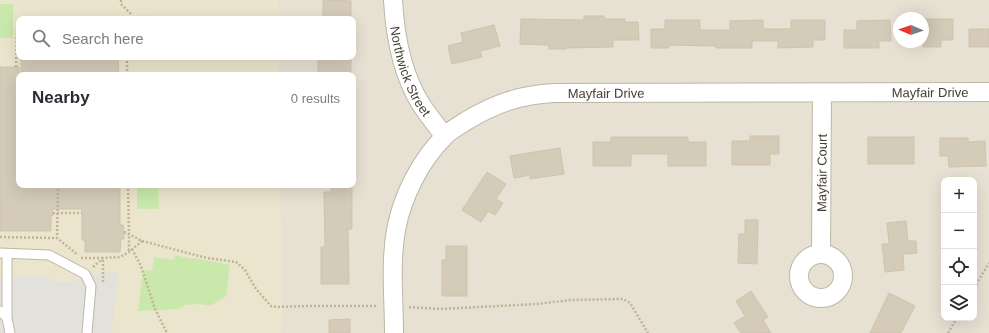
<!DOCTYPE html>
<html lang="en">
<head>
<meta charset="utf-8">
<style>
	:root { --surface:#fff; --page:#f7f7f7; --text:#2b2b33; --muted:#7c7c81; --line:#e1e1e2 }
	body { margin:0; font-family:Helvetica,sans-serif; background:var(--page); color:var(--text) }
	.controls { position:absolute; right:12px; bottom:12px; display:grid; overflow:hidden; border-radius:8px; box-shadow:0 4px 16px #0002 }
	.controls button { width:36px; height:36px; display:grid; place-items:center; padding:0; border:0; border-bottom:1px solid var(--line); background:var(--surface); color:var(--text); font:20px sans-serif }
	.compass { position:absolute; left:893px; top:12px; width:36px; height:36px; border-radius:50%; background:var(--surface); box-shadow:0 4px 16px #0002; rotate:272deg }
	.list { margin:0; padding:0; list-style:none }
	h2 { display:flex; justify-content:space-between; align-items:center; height:52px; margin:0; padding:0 16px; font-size:17px }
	h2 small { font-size:13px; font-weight:400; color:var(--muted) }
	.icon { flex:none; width:22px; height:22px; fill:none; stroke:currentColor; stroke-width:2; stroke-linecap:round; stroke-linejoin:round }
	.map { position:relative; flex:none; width:989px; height:333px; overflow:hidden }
	.search { position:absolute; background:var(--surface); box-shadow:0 4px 16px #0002; left:16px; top:16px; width:340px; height:44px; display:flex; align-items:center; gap:10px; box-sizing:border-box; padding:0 14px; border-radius:8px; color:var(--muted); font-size:15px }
	.panel { position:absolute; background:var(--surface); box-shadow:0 4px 16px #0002; left:16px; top:72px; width:340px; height:116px; border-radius:8px }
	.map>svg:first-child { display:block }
</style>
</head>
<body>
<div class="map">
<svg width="989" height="333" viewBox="0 0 989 333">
	<rect width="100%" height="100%" fill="#f2efe4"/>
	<path fill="#e6e1d2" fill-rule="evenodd" d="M278,0h711v333h-708l-1,-148h73v-110h-74v-18h74v-38h-74zM899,18h24v24h-24zM944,180h30v138h-30z"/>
	<path fill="#ece5cd" d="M0,0h278l1,19h-260v38h260v18h-260v110h261l1,148h-281z"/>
	<path fill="#c9e8ab" d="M0,4h13v34h-13z
		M137,185h21l1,24h-22z
		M175,255l16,4 4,-1 35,7 -4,31 -16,10 -11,-2 -14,1 -7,4 -40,2 5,-41 9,1 2,-14 20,3z"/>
	<path fill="#e3e1dc" d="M106,272h12l-6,61h-112v-54l15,-3h25l17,6h13z"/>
	<path fill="#d4cbb9" stroke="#cfc3ac" d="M323,0l28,1v15h-8v3h-20z
		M584,16h20v3h21v3h13l1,18h-26v7l-47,1v1h-17v-4l-29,-1 1,-25 63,1z
		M923,19h30v21h-12v7h-18z
		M665,20h35v10h30v-9l33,-1v9h28v-9h34v20h-12v7l-35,1v-7h-26v7h-36v-2l-47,-1v3h-18v-19h14z
		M890,20l1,21h-12v7h-35v-18h13v-9z
		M494,25l6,21 -20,5 2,6 -30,7 -4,-18 15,-4 -2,-9z
		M969,29h20v18h-20z
		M21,57h97l1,18h-98z
		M318,57h33v18h-33z
		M0,67h19v118h101v40h3l1,7v7h-3l-1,13h-35v-12h-3v-31h-30l1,7h-2v15h-51z
		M750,136h29v18h-9v11h-38v-24h18z
		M611,137h77v5h18v24h-38v-12h-37v12h-38v-24h18z
		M868,137h46v27h-46z
		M940,138h28v4l17,-1 1,25 -37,1 -1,-11h-8z
		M560,148l4,26 -34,5v-4l-16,3 -4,-22z
		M487,172l19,12 -10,15 7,4 -8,12 -7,-4 -7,11 -19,-12z
		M331,185h21v44h-4l1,55h-28v-37h4l-1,-55h7z
		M745,220h13l-1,44 -19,-1 1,-29h6z
		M906,221l2,20h8l1,12 -14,1 1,16 -19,2 -3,-28h7l-2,-21z
		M446,246h21v50h-25v-36h4z
		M751,291l17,26 -5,3 8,13h-30l-7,-10 11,-7 -9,-15z
		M889,293l26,13 -14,27h-31z
		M350,319v14h-21v-13z"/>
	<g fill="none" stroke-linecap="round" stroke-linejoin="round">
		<defs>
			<path id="lane" d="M0,253l49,2 36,19 6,12 -4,47
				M0,311l7,7 3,15
				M7,318v-64"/>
			<g id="street">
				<path id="s1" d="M393,0c2,37 9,75 29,106 7,10 15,20 22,30"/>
				<circle cx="821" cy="276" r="22"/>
				<path id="s2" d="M821,254l1,-161"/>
				<path id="s3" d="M394,333c0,-34 -4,-69 2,-103 6,-33 24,-69 48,-93 6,-7 15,-11 22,-16 30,-18 54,-26 88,-28l435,-1"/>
			</g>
		</defs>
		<use href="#lane" stroke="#beb7a6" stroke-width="11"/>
		<use href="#street" stroke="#beb7a6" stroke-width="20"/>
		<path stroke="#c0b497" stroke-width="2.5" stroke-dasharray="2 2" stroke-linecap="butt" d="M121,0v4l9,9 1,4
			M82,19l1,-1 65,-1v2
			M16,67l1,-38h2
			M127,75v-16h21v-2
			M58,185l-1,53 21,17
			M128,185l1,49 13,7 65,17 29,4 9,8 11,19 15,17 7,1 31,-1h69
			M53,213h29
			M124,232l5,2v18
			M0,237l57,1
			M132,249l9,17 14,43 12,24
			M81,258h22v25
			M93,267l10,-9 17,-1 9,-5 13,-11
			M974,288l15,-25
			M409,307l31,2 97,-5 33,-4 53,-1 7,4 18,30
			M948,333l9,-15"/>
		<use href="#lane" stroke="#fff" stroke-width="9"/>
		<use href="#street" stroke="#fff" stroke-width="18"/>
	</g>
	<g text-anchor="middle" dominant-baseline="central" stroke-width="3.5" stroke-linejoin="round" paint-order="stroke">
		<g font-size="13" fill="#443f34" stroke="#fff">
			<text stroke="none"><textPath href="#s1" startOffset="74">Northwick Street</textPath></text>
			<text stroke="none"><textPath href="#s3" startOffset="706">Mayfair Drive</textPath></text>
			<text stroke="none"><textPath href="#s3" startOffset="382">Mayfair Drive</textPath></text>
			<text stroke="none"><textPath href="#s2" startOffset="81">Mayfair Court</textPath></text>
		</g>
	</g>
</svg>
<div class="controls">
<button>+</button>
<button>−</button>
<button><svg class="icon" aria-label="locate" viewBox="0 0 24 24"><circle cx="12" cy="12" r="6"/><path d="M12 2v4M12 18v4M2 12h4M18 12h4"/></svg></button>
<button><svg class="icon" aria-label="layers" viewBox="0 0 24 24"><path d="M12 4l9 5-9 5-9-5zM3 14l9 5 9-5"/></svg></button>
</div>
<svg class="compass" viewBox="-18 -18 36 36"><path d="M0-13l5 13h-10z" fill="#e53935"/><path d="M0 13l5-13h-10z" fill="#7c7c81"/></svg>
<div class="search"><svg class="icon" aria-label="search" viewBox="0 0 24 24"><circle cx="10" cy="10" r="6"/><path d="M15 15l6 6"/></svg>Search here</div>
<section class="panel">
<h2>Nearby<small>0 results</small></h2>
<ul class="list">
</ul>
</section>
</div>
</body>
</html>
